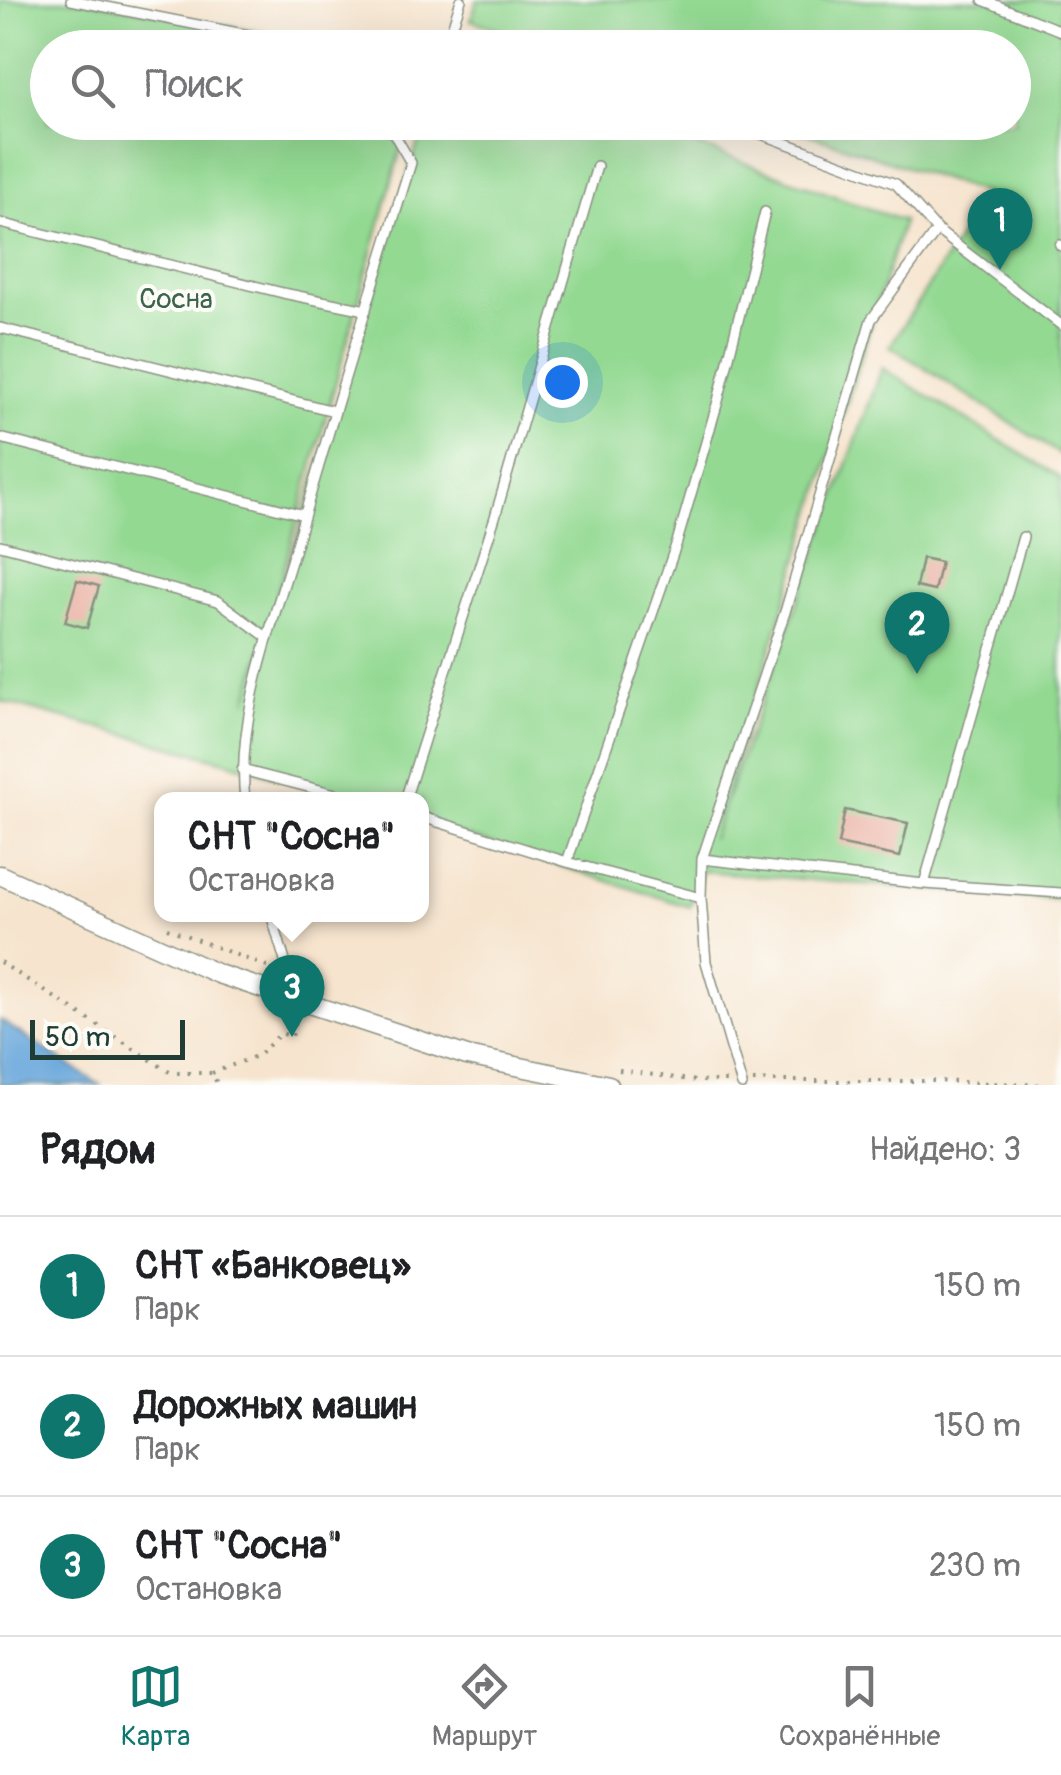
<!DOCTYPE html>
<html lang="ru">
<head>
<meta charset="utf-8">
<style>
	:root { --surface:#fff; --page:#f6f6f6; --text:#202124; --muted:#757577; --line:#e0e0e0; --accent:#0f766e }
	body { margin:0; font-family:Pangolin,sans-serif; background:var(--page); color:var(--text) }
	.scale { position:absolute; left:30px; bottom:25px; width:155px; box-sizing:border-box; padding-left:10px; border:5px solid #1f3d34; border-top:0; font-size:28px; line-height:35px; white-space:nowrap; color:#1f3d34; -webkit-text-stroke:8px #fdfcf7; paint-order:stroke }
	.you { position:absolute; left:562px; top:382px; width:35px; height:35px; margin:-25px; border:8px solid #fff; border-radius:50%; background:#1a73e8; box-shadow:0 0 0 15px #1a73e833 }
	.badge { display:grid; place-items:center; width:65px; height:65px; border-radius:50%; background:var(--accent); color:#fff; font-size:32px; font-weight:700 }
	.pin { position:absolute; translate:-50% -82px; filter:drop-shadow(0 2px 5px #0008) }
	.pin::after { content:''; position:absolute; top:52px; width:35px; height:30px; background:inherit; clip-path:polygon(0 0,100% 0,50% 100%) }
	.popup { position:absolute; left:154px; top:792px; width:275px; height:130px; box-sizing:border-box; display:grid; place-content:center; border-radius:20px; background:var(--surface); filter:drop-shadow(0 2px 8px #0005); font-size:32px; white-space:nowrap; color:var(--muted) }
	.popup b { font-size:38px; color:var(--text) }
	.popup::after { content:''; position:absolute; left:50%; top:100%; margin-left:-20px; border:20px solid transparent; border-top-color:var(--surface) }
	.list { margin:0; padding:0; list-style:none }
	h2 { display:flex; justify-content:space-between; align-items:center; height:130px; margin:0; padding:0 40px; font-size:42px }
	h2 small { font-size:32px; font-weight:400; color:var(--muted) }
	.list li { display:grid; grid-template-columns:65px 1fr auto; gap:30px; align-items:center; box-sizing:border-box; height:140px; padding:0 40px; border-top:2px solid var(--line) }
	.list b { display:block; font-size:38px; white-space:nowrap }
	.list p { margin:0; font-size:32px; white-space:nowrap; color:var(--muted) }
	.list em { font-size:32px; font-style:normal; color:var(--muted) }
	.icon { flex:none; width:55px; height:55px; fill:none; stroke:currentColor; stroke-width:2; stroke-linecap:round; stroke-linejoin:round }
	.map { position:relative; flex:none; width:1061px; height:1085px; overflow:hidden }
	.search { position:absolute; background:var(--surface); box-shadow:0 10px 40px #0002; left:30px; right:30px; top:30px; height:110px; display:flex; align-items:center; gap:25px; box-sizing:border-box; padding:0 35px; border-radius:55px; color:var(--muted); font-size:38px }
	.sheet { height:550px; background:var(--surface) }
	nav { display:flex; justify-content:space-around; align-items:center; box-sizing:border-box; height:140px; border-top:2px solid var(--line); background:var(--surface); font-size:28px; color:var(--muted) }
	nav a { display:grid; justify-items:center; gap:5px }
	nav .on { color:var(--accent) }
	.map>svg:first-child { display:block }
</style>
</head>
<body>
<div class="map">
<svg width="1061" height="1085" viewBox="0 0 1061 1085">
	<rect width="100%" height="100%" fill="#fdfcf7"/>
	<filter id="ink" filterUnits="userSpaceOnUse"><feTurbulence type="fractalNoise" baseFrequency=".01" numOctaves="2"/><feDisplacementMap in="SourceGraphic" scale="20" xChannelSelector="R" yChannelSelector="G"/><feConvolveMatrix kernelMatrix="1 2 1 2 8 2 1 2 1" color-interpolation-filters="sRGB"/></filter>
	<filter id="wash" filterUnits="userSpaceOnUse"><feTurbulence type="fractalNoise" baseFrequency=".0048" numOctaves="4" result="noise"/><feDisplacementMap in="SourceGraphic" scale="40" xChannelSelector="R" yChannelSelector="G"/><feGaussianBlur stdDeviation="2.25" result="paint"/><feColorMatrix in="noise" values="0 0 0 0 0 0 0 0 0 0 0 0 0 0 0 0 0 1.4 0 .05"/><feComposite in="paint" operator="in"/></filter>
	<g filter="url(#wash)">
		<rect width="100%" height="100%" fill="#f6e4ce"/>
		<path fill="#93d992" stroke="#598b63" stroke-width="2.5" d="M0,0h83l261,47 -296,1v74l360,1 -161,578 177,-578h213l266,98 -191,618 170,-471 179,110v422l-359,-29 -12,36 -268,-85v-22l-73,-1 -120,-37 -229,-61z
			M477,0h584v455l-171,-109 97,-152 -212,-71 239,-1v-74h-461l-82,-28z"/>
		<path fill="#69a7db" stroke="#447288" stroke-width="2.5" d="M0,1020l100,65h-100z"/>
		<g id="blocks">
			<path fill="#e9ab9e" d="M922,558l19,4 -7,29 -18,-4z
				M77,580l22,6 -12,42 -22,-6z
				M845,810l63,13 -8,34 -62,-13z"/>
		</g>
	</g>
	<g filter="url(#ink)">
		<use href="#blocks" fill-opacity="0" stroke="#8a9081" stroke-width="2.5"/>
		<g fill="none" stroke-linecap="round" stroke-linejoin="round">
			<defs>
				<path id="service" d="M71,0l244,48
					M461,0l-10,31 49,17
					M983,0l78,31
					M729,122l167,62 41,46 124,95
					M0,223l283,70 83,17
					M1060,245l1,1
					M0,328l334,83
					M0,438l304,77
					M0,545l218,56 50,37
					M242,770l117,30
					M245,800c-9,-82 27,-174 50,-252 37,-129 76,-257 116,-385l-24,-41
					M405,800l90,-283 102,-351
					M422,817l145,45 134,36
					M702,859l222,25 137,9
					M567,862l110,-320 41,-141 47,-189
					M924,884l99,-347
					M271,914l25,84
					M742,1085l-36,-123 -5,-64 1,-39 83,-247 86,-292 66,-90"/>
				<path id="minor" d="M0,875l218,99 249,82 142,29"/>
			</defs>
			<use href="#service" stroke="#8a9081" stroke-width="12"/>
			<use href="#minor" stroke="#8a9081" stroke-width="21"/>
			<path stroke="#8a9081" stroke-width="4" stroke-dasharray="2.5 8" stroke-linecap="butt" d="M167,928l103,40
				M0,962l171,111h41l6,12
				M619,1070l78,11h32
				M212,1073l47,-18 22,-22 11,4 3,-18
				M753,1081h179l116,4"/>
			<use href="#service" stroke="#fff" stroke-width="9"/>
			<use href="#minor" stroke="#fff" stroke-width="18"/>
		</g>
	</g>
	<g text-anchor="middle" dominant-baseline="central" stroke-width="8" stroke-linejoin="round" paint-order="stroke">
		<g font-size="28" fill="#3c644c" stroke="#fdfcf7">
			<text x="176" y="299">Сосна</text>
		</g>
	</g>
</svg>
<div class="scale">50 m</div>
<div class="you"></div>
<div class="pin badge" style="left:1000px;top:270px">1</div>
<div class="pin badge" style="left:917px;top:674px">2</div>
<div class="pin badge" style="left:292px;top:1037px">3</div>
<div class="popup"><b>СНТ &quot;Сосна&quot;</b>Остановка</div>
<div class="search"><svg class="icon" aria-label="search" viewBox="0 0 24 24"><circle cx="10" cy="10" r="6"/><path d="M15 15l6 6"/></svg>Поиск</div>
</div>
<section class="sheet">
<h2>Рядом<small>Найдено: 3</small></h2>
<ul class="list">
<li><span class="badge">1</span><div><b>СНТ «Банковец»</b><p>Парк</p></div><em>150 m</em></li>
<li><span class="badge">2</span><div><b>Дорожных машин</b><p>Парк</p></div><em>150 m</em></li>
<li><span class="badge">3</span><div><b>СНТ &quot;Сосна&quot;</b><p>Остановка</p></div><em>230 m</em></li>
</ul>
</section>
<nav>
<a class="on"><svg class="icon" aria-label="map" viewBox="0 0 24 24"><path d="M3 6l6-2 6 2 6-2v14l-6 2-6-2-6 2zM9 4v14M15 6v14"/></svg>Карта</a>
<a><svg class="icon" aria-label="directions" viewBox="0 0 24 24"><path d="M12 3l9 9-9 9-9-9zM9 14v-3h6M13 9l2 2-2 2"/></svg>Маршрут</a>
<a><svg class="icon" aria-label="saved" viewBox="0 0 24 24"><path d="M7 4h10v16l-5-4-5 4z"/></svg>Сохранённые</a>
</nav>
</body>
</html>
